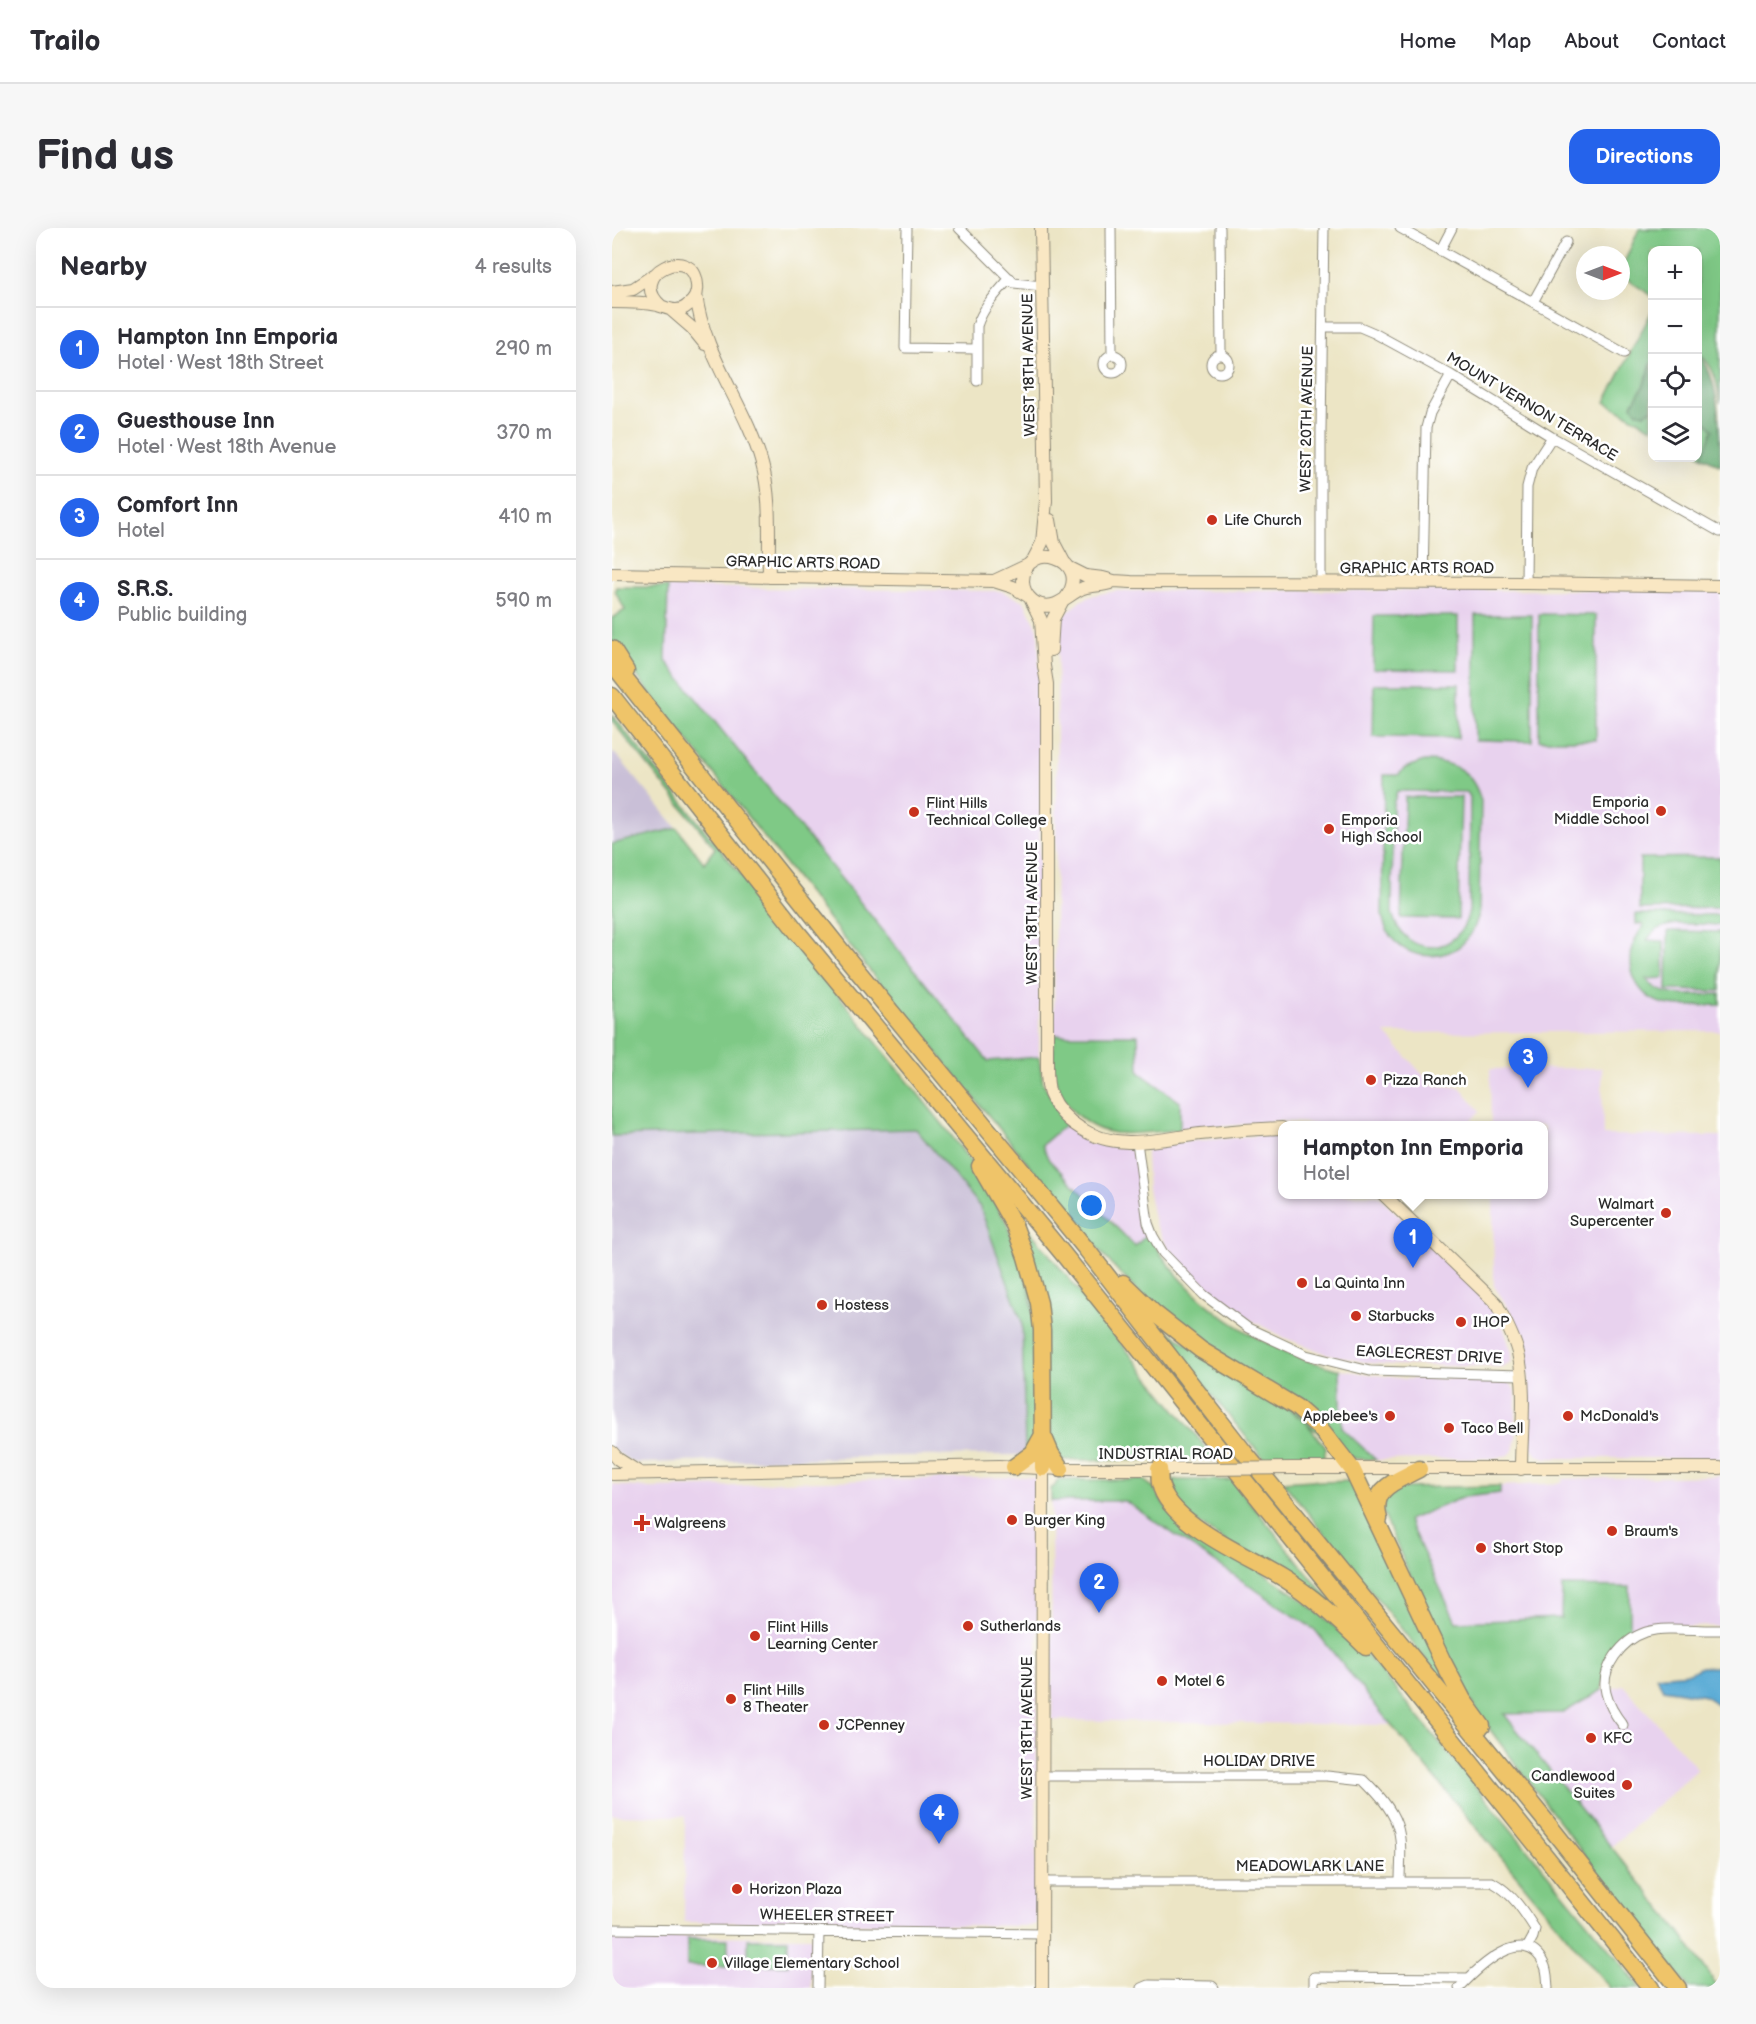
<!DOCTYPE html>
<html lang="en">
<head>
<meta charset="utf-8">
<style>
	:root { --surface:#fff; --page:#f7f7f7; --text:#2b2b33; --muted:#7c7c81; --line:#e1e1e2; --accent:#2563eb }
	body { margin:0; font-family:"Balsamiq Sans",sans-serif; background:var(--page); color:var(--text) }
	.controls { position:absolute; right:18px; top:18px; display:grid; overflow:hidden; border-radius:12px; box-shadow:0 6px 24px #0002 }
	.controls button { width:54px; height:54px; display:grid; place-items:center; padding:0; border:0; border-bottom:2px solid var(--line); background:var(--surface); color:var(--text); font:30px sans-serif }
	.compass { position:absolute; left:964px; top:18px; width:54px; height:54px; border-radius:50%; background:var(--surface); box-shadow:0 6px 24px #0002; rotate:90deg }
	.you { position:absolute; left:480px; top:978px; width:21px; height:21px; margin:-15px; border:4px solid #fff; border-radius:50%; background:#1a73e8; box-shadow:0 0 0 9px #1a73e833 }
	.badge { display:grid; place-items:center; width:39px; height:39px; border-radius:50%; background:var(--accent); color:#fff; font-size:20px; font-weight:700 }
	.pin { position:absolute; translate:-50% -50px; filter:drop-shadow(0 2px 3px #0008) }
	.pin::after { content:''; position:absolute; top:32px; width:21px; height:18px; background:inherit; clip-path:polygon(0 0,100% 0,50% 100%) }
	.popup { position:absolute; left:666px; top:893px; width:270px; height:78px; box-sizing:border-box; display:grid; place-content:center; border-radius:12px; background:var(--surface); filter:drop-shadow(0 2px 4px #0005); font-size:20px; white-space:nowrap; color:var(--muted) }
	.popup b { font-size:22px; color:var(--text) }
	.popup::after { content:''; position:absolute; left:50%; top:100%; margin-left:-12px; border:12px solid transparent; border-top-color:var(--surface) }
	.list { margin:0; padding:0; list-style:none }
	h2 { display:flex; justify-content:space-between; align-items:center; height:78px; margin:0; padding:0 24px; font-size:26px }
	h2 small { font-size:20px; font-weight:400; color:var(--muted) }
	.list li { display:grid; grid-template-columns:39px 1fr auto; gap:18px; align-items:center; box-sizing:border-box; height:84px; padding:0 24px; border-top:2px solid var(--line) }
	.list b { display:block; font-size:22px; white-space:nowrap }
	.list p { margin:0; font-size:20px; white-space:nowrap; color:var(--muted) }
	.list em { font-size:20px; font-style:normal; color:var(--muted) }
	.icon { flex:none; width:33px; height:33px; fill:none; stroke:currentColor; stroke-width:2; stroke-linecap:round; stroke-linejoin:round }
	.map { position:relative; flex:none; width:1108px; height:1760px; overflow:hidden; border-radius:18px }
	header { display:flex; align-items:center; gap:36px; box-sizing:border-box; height:84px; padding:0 30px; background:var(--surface); border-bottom:2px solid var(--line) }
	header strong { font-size:28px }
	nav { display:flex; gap:33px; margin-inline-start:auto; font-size:21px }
	.intro { display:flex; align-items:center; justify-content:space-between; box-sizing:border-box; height:144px; padding:0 36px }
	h1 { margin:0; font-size:42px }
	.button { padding:15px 27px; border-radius:18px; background:var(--accent); color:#fff; font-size:21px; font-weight:700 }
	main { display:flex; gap:36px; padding:0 36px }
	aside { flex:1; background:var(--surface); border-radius:18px; box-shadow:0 6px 24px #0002 }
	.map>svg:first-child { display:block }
</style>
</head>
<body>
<header>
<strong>Trailo</strong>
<nav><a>Home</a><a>Map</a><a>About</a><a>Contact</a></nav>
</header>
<div class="intro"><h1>Find us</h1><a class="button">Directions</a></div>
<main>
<aside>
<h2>Nearby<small>4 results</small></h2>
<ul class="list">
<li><span class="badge">1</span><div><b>Hampton Inn Emporia</b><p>Hotel · West 18th Street</p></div><em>290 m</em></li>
<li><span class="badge">2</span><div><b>Guesthouse Inn</b><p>Hotel · West 18th Avenue</p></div><em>370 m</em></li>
<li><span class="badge">3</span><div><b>Comfort Inn</b><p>Hotel</p></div><em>410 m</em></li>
<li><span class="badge">4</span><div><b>S.R.S.</b><p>Public building</p></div><em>590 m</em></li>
</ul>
</aside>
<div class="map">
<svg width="1108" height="1760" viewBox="0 0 1108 1760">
	<rect width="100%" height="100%" fill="#fff"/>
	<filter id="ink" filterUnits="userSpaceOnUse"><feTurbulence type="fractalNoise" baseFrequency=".0167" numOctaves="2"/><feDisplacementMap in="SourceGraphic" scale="12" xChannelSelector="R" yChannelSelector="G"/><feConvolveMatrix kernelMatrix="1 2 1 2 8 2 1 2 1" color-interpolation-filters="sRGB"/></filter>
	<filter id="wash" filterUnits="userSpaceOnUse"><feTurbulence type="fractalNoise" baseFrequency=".008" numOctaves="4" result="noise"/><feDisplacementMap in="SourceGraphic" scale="24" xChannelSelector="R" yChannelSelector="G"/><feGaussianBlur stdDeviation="1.35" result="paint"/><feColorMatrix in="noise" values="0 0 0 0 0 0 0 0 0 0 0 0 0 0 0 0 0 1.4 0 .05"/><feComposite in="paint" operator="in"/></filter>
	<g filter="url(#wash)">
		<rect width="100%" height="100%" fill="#ece5c5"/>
		<path fill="#e8d2ee" d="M56,359l333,4 23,10 14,28 2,53 -1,375 -51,4 -322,-400z
			M1108,362v441l-335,2 47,52 28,2 20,24 -13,14 -151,1 -8,-3 -28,-2 -100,9v-28l-41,-30 -1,-37h-84l4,-408 7,-12 15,-14 14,-6 21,-4z
			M990,840l1,67 117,1v322h-173l-10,-3 -6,-7 -2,-6v-62l-6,-36 -9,-27 -20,-31 -1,-91 51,-1v-68l-53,-1 -1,-56z
			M454,896l29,18 11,4 23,3 7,8 4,51 8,26 -12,12 -87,-86 -7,-15z
			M670,906v60l96,1 109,105 15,23 10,30 -1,9 -9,5 -106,-2 -27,-2 -42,-9 -42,-16 -38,-20 -36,-27 -30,-28 -13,-14 -13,-25 -7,-36 -2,-33 2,-5 7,-6z
			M728,1142l65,9 93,-1 9,3 5,4 4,9v45l-3,12 -4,4 -15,3 -118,2 -34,-32z
			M1108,1248v150l-77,2 -13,7v-48l-68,31 -106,4 -48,-102 56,-23 35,-4 1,-7 62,-3 1,-4z
			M412,1249l10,1 4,3 -2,443 -6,2 -346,-4 1,-106 -73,-1v-330l38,3 89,-2 39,-4z
			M439,1273h74l190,129 76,95 -339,-5z
			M1011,1457l75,84 -87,78 -107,-133 59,-1 37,-22z
			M0,1708l200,1 -1,51h-199z"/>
		<path fill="#c9bfd7" d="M0,523l7,7 58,70 -65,16z
			M304,900l64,79 42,115 3,131 -7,2 -121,1 -257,7 -8,-1 -20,-13v-313z"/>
		<path fill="#7fc986" stroke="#557a58" stroke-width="1.5" fill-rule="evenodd" d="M1108,0v175c-3,-21 -5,-37 -22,-50v-103h-46v46l-28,-19 -2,-10 17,-38z
			M1040,83v51l-8,23 -12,20 12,9 8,-5v19l-47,-26z
			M1086,185l15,17 -11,26 -4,-3z
			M4,359h52l-2,74 322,400 51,-4 4,26 23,41 -24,21 7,15 86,86 13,-12c41,71 113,116 192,136l2,58 34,32 -25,-2 -216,-169 -31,-33 -226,-275 -232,-293 -34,-47v-23l13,-8 -10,-19z
			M927,386l57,1v125h-57z
			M863,387h57v126l-57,-1z
			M762,388h84v54l-85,-1z
			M762,456h85l-1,54 -85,-1z
			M0,487l336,416 22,30 37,62 26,77 5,133 -13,20 -3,-131 -42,-115 -64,-78 -304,7v-292l65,-16 27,35 11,-15 -103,-127z
			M812,533c30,0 49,10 57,40l-2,113c-3,9 -5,18 -12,25 -21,26 -68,21 -81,-11 -2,-4 -3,-9 -4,-13l2,-140h14l7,-7zM785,563l70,1 3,5 -1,113c-8,47 -64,50 -77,3l1,-108z
			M793,569h56l-3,122 -57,-1z
			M1108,629v51l-80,1v-51z
			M1024,686l84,1v10c-24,0 -59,-8 -73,15l17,1v37l-18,1c16,22 50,15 74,15v11c-19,0 -44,4 -62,-3 -31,-13 -35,-52 -14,-76l-1,-2h-7z
			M1056,703l52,1v59l-53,-1z
			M442,807h84l1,37 41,30v28c-21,1 -44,5 -65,3 -31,-4 -56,-30 -61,-61 -2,-11 0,-25 0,-37z
			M406,988l198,244h-7l-8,-9 -5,1 -2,8h-133l-8,-14z
			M541,1094l148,94 25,32 -2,9 -6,3 -54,-1z
			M446,1252h85l11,8 13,21c77,51 157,97 218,167l256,312h-31l-219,-263 -76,-95 -190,-129h-74v-13l3,-1z
			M562,1252h58l111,137 -153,-99 -22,-30 3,-7z
			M701,1252l9,2 32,-1 91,194 -4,3 -158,-196z
			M888,1258v7l-36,4 -56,23 48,102 105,-4 1,-32 68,1v48c-22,17 -26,28 -28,55l-39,23 -59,1 176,218 39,56h-30l-71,-88 -139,-185 -33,-57 -63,-145 1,-16 16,-9z
			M75,1711h41v27h-41z
			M136,1711h40v26h-40z"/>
		<path fill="#67ad73" stroke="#496c4f" stroke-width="1.5" d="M1086,125c22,25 22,76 22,113l-18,-10 11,-26 -15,-17z
			M1040,134v47l-8,5 -7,-2 -5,-7 12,-20z"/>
		<path fill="#5cacd6" stroke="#446c80" stroke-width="1.5" d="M1089,1439h19v39l-15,-10 -42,-7 -7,-13 34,-3z"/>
	</g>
	<g filter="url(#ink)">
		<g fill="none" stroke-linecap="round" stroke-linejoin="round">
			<defs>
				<path id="street" d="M295,0l-2,120 72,1
					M347,0l55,55 28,3
					M499,0l1,126
					M608,0l1,127
					M788,0l224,125
					M828,23l12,-23
					M921,74l33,-60
					M712,99h36l14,6 77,42 101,62 168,95
					M492 136a9 9 0 1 1 18 0a9 9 0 1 1-18 0Z
					M599 136a9 9 0 1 1 18 0a9 9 0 1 1-18 0Z
					M365,153v-55c6,-19 20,-33 33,-48
					M709,355v-153l3,-202
					M811,355l3,-155 4,-15 21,-38
					M914,355l1,-96 5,-19 20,-31
					M525,914l11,81 5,13 10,17 41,42 44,33 58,27 64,16 152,4
					M1011,1497c-8,-10 -14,-19 -17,-32 -6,-25 16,-53 40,-61 20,-6 52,-1 74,-2
					M430,1548h285l37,4c12,12 27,27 33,45 6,17 3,38 3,56
					M430,1654h450c20,11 31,28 43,47l-2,8 -6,11
					M0,1701l430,5
					M206,1760l1,-57
					M530,1760l7,-3 63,1 2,2
					M702,1760v-11l154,1
					M847,1760c18,-19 65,-66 85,-24 4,7 3,17 4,24"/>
				<path id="secondary" d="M0,64l21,-3 21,-14
					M84,66c7,62 50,111 66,170 10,35 6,77 7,113
					M0,74c15,0 31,0 46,3 6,2 11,5 18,5 4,0 9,-2 12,-5 7,-5 10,-12 9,-20 -3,-43 -72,-11 -36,21
					M58,81l22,19 13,16
					M438,292l4,23 10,19
					M420,334l10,-19 4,-42 -5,-273
					M458,340l16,8 17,2 11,3 17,1 395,1 194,3
					M0,346l382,7 19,6 15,9
					M382,353l34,-16
					M453,371c31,-41 -41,-61 -42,-18 0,7 4,15 10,20 20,14 33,-6 50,-13 9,-3 18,-2 27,-5
					M419,372l10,20 3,46 3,18v382c0,9 0,20 3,28 6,14 17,26 30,34 36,24 80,11 120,6 27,-3 55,-5 82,-6
					M439,422l2,-31 9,-17
					M771,966l113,109c8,16 18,33 22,50 9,37 3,79 3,116
					M0,1224l6,7 22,14
					M681,1240h427
					M0,1246l387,-8 62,3h139
					M430,1760l1,-520"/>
				<path id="highway" d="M0,421l14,22
					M0,435l239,300 236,287 157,202 300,367 134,169
					M0,468l186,237 266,322 587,733
					M368,938l34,59 12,32 13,46 3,27 1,138
					M511,1055l31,30 47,37 95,57 24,21 32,41 90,191 21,40 19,26
					M433,1212l6,14 10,15
					M402,1239l19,-14 10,-18
					M547,1241c1,4 0,10 1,14 9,42 91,74 125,96 30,19 56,43 81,68
					M767,1291c-9,-32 17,-37 40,-50"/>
			</defs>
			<use href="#street" stroke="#8c8878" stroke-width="11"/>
			<use href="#secondary" stroke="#8c8878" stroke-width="14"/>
			<use href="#highway" stroke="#8c8878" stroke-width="19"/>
			<use href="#street" stroke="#fff" stroke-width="9"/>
			<use href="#secondary" stroke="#f9e7c3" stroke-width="12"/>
			<use href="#highway" stroke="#efc469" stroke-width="16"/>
			<defs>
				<path id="secondary-bridge" d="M588,1241l93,-1"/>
			</defs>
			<use href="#secondary-bridge" stroke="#8c8878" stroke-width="14" stroke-linecap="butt"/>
			<use href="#secondary-bridge" stroke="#f9e7c3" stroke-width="12"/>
		</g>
	</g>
	<g fill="#c8321e" stroke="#fff" stroke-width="2">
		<circle cx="600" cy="292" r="6"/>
		<circle cx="1049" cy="583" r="6"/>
		<circle cx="302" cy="584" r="6"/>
		<circle cx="717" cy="601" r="6"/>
		<circle cx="759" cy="852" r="6"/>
		<circle cx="1054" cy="985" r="6"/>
		<circle cx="690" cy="1055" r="6"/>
		<circle cx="210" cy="1077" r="6"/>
		<circle cx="744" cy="1088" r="6"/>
		<circle cx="849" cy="1094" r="6"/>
		<circle cx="778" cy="1188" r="6"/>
		<circle cx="956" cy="1188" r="6"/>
		<circle cx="837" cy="1200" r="6"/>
		<circle cx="400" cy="1292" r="6"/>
		<path d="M27 1286h6v6h6v6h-6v6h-6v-6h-6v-6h6z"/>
		<circle cx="1000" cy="1303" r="6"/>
		<circle cx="869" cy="1320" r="6"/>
		<circle cx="356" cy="1398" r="6"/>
		<circle cx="143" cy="1408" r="6"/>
		<circle cx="550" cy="1453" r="6"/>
		<circle cx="119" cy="1471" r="6"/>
		<circle cx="212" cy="1497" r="6"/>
		<circle cx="979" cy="1510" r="6"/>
		<circle cx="1015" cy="1557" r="6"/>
		<circle cx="125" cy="1661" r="6"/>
		<circle cx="100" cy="1735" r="6"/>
	</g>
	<g text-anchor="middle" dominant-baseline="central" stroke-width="5" stroke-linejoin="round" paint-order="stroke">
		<g font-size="15" fill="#2b2b2b" stroke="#fff">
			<text transform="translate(417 137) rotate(-91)">WEST 18TH AVENUE</text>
			<text transform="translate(920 179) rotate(31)">MOUNT VERNON TERRACE</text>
			<text transform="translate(695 191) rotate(-89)">WEST 20TH AVENUE</text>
			<text transform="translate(191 335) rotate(1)">GRAPHIC ARTS ROAD</text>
			<text x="805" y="340">GRAPHIC ARTS ROAD</text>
			<text transform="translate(420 685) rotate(-90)">WEST 18TH AVENUE</text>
			<text transform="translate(817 1127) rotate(3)">EAGLECREST DRIVE</text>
			<text x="554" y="1226">INDUSTRIAL ROAD</text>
			<text transform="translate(415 1500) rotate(-90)">WEST 18TH AVENUE</text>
			<text x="647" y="1533">HOLIDAY DRIVE</text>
			<text x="698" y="1638">MEADOWLARK LANE</text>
			<text transform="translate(215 1688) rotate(1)">WHEELER STREET</text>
		</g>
		<g font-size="15" fill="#2b2b2b" stroke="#fff" text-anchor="start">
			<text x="612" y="292">Life Church</text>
			<text x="1037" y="574" text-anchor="end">Emporia<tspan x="1037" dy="17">Middle School</tspan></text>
			<text x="314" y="575">Flint Hills<tspan x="314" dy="17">Technical College</tspan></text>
			<text x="729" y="592">Emporia<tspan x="729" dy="17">High School</tspan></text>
			<text x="771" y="852">Pizza Ranch</text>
			<text x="1042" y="976" text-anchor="end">Walmart<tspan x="1042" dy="17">Supercenter</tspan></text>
			<text x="702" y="1055">La Quinta Inn</text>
			<text x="222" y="1077">Hostess</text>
			<text x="756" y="1088">Starbucks</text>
			<text x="861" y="1094">IHOP</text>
			<text x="766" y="1188" text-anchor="end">Applebee's</text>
			<text x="968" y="1188">McDonald's</text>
			<text x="849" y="1200">Taco Bell</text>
			<text x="412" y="1292">Burger King</text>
			<text x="42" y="1295">Walgreens</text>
			<text x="1012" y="1303">Braum's</text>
			<text x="881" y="1320">Short Stop</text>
			<text x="368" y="1398">Sutherlands</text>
			<text x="155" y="1399">Flint Hills<tspan x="155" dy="17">Learning Center</tspan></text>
			<text x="562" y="1453">Motel 6</text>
			<text x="131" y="1462">Flint Hills<tspan x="131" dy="17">8 Theater</tspan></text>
			<text x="224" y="1497">JCPenney</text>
			<text x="991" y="1510">KFC</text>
			<text x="1003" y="1548" text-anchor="end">Candlewood<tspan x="1003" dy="17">Suites</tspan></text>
			<text x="137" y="1661">Horizon Plaza</text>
			<text x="112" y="1735">Village Elementary School</text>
		</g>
	</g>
</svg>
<div class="controls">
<button>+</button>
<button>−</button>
<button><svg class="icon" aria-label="locate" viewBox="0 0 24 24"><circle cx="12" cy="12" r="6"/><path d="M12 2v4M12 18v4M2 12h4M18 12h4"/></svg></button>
<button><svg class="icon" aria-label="layers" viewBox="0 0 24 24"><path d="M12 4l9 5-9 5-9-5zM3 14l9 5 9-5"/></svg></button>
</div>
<svg class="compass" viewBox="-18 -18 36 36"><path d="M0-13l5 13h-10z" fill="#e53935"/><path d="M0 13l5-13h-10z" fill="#7c7c81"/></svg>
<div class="you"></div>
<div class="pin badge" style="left:801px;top:1040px">1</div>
<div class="popup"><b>Hampton Inn Emporia</b>Hotel</div>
<div class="pin badge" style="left:487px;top:1385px">2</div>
<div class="pin badge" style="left:916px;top:860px">3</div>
<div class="pin badge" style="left:327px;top:1616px">4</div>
</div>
</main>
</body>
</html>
